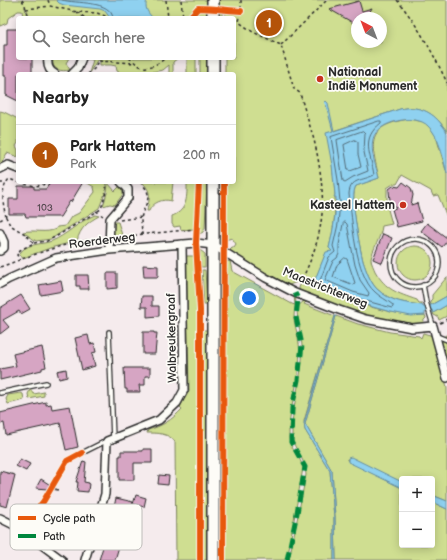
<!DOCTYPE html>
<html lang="en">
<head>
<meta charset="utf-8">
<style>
	:root { --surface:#fff; --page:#f2f2f2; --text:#222; --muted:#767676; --line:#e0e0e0; --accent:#b45309 }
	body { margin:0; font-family:"Balsamiq Sans",sans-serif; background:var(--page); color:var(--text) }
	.controls { position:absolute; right:12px; bottom:12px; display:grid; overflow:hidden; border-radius:4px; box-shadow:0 2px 10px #0003 }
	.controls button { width:36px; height:36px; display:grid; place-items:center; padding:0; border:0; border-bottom:1px solid var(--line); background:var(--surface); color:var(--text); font:20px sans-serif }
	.compass { position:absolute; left:351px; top:12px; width:36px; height:36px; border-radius:50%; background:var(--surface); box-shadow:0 2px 10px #0003; rotate:318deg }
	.you { position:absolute; left:249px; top:298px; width:14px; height:14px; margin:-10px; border:3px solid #fff; border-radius:50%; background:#1a73e8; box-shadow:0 0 0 6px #1a73e833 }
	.badge { display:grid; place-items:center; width:26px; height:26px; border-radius:50%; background:var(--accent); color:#fff; font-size:13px; font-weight:700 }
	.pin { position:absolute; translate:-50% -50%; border:2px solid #fff; box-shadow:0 1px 4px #0006 }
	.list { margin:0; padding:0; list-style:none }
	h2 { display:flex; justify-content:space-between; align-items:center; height:52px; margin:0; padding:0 16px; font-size:17px }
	h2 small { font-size:13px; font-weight:400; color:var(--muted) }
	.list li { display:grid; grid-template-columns:26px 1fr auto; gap:12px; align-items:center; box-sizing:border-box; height:60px; padding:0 16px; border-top:1px solid var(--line) }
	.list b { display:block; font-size:15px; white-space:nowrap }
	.list p { margin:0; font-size:13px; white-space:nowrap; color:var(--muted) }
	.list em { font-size:13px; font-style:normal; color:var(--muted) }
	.icon { flex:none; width:22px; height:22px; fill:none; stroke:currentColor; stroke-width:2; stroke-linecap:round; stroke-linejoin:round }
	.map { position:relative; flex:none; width:447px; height:560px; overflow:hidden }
	.search { position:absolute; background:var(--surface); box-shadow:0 2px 10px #0003; left:16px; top:16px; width:220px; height:44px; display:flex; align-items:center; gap:10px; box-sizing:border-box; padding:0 14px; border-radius:4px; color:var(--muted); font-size:15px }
	.panel { position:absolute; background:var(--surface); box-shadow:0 2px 10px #0003; left:16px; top:72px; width:220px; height:112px; border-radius:4px }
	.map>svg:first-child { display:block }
</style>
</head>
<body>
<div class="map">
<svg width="447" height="560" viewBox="0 0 447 560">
	<rect width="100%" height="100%" fill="#f5ebed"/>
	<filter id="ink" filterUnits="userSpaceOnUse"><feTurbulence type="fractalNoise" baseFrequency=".025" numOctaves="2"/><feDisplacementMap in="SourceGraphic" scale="8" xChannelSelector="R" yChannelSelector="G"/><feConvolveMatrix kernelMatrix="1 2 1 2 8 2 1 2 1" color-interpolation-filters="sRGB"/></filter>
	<g filter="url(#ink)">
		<path fill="#cfde91" stroke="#7d845e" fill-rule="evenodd" d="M0,0h447v132c-10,-17 -26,-28 -47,-23l-73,24c7,40 13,74 2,115l3,3 -6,2 -12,30 2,4c35,14 72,29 109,28l1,3 -2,2 -1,4c-43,1 -85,-17 -124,-34v-2l3,-8 -13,5 -34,-18 -26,-17 3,-3h2l2,-3 -4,-6 -7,2v-58h9v-108h-9v-16h9v-40h-9v-6h-3v6h-23v-3h-3v3h-168v-6l-3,-5 2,11h-4l-1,-7h-4l-10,7 -1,5 -7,3zM357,18h24v24h-24z
			M60,58h9l-3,5 4,7c-9,2 -19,0 -17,-11l6,1z
			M83,58h95l-5,4v12h-4v-9l-6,5 -11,2 1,2h-30l-6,-3 -1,-5 -5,-1h-11v-5l-2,-1 -9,14 4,-13z
			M187,58h9v16h-9z
			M200,58h8v16h-8z
			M0,111l4,1 14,7v24l-2,3 2,4v7l-11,-4 -7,13z
			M409,119l15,3 5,4 7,10 11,38v43l-9,-22 -5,1 -2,-5 -29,-16 -5,9h-4l-6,4v11l3,5 -3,2 5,18 -10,2c-1,12 -10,24 -11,33 0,4 3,9 4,12 11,19 22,22 42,29l2,3h3v2c-17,-2 -31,-3 -45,-16 -7,-7 -11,-19 -14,-28 -3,-13 -14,-65 -7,-75l23,-8c-8,-36 -14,-52 30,-59z
			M86,182h18l2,3v6l-7,17 -48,31 -15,2 -13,-9c11,-3 23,2 33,-3l1,-2 8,-1 6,-9 8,-4 16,-21 -1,-5z
			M142,182h31l-2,19c-8,-3 -19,2 -22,10h-2c2,-13 6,-18 -5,-29z
			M187,182h10l-3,47 -13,1 -1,-4 -6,1 -2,-3v-8c16,-6 15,-20 15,-34z
			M201,182h6l-2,46 -2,4 -5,3z
			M218,182h4v62l-2,-3z
			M108,183l7,8 5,-5 2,2 1,6 -8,11 -5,-1 -7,2 4,-13z
			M95,215l4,1c-11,6 -19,12 -22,25l-27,7 -27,10 -4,-3c5,-12 22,-10 33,-14 15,-6 27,-20 43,-26z
			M113,222h5l4,13 -9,1z
			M398 263a17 17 0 1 1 34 0a17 17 0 1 1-34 0Z
			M200,250l5,4v13h-4z
			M186,256h8l3,31 1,273h-22l-1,-118c-6,-9 -18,-9 -28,-9l1,-3c14,-4 24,-10 34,-21l-2,-2 9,-16z
			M230,261l2,10 60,33 3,1 -1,-10 2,1c0,8 -2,13 -2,21 0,7 3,14 4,21 2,9 2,18 1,27 -2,25 -11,48 -10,73 1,11 12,19 14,30l-16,92h-63v-248h3v-44l-2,-1v-5z
			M202,270h3l2,35h-3z
			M220,270h1v35h-3z
			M447,277v19l-16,9 -1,-4 2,-2v-4z
			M305,300l2,1 -3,3 31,12 -31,105 1,9 25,41 4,46v43h-45l17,-85c0,-18 -13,-24 -14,-40 -1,-25 8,-50 10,-75 2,-17 -4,-32 -5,-49v-4z
			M447,305v11l-8,4 -1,-3 -4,-2 -1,-2z
			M336,316l22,8 32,8 22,3 7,1 2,2 2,-5 7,2 3,2 14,50v114l-15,-6v-16h-30v3l-55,-23v1l55,28v57h30v-43l15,7v51h-111l-1,-43 -3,-46 -27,-47z
			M201,330h6l1,230h-6z
			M218,330h3v230h-2z
			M447,334v31l-7,-25z
			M30,390l3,2 1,2 10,-2v4l-15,3 -1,-5z
			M21,393l2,1 1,6 -16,4 -2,-5 2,-4z"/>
		<path fill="#8fd1f0" stroke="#678fa1" d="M56,0h91c-3,8 1,13 6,18h-43l-5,-7 -5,-2 -36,-4 -5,-2z
			M326,101l2,2 6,28 66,-22c17,-4 32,2 42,16 2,2 4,5 5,8 0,8 0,31 0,41 -4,-15 -7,-37 -19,-48 -12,-13 -51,-5 -55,13 -3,13 3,27 6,39l-23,8c-7,9 4,62 7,75 3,9 7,21 14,28 14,13 28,14 45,16l1,2 8,-2 16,-9v9l-14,8 -1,-3 -7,2v3l-14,1 -20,-4 -40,-11 -36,-15 -1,-4 12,-30 6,-1 -3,-3c4,-17 7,-34 7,-51h-2l1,-2 -3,-30 -6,-32 7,-2 -7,-26 -2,-2z
			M335,316h1l-31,108 27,47 3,46 1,43h-2v-43l-4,-46 -25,-41 -1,-7z
			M351,457l51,25v6l-54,-26v-4z
			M432,495l15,6v8l-15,-7z"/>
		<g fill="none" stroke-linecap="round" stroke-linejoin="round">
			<path stroke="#536d7a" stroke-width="1" d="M62,0c14,4 49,0 51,18
				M379,121h2v2c-21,16 -10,31 -7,52 -11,6 -24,3 -25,19 3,25 6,81 26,98 5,5 12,8 18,13v2l-1,1 -40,-11 -32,-13 -1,-1 10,-26 6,-5 -2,-6 5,-22 2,-22 -2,-22 -7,-43z
				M363,131l2,2 -1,19 4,19 -15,6 -8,5 -2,-1 -6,-41z
				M355,140l3,2v12l3,13 -11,4 -2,-1 -4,-25z
				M345,222l2,2 8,41 5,15 9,13 -1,3 -15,-4 -28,-12 8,-19 4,-3 2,-4v-9l4,-21z
				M345,258l2,1 8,24 -1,2 -21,-8 4,-12z"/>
		</g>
		<path fill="#d6a5c3" stroke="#2b2b2b" d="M359,1l3,10 10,-3 -6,10h-9v7l-28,-16z
			M7,29h11v29h14v16h-14v27l-12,-6v-19h-2v-31h3z
			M50,182h33l-12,20 -1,-1 -10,16h-34l-1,-3h-16v-15h9v-13h16v3h12z
			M403,182l8,6 2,7 -2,10 6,-2 5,18 -25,6 -5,-18 4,-1 -6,-8 -1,-9v-2l4,-3 6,1z
			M427,223l20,15v3l-5,6 -21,-16z
			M383,234l9,4 -10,25 -9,-4z
			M143,265l15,1v11h-14z
			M107,273h10v15l-10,1z
			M76,275h12l1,14h-9v-3h-4z
			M61,281l2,10 -22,4 -2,-10z
			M21,295l9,14 -9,5 -2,-3 -16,9 6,7 -9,7v-26z
			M142,296h10v10h7v10l-12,1v-10h-6z
			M143,332h11v1h3l-2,21h-12z
			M88,335l2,9 4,-1 2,9 -4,1 3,13 -13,4 -7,-32z
			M42,347l4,20 -4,1v2l-42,10v-11l16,-3 -3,-12z
			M124,368h26v8h-5v9h-6l1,7h-13v-3h-2z
			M66,369l1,8 -8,2 -2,-8z
			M46,402v3l5,-1 1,5 18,-3 8,41 -12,3 -6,-27 -54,12 -2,-12 -4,1v-11z
			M143,449h9v14h-18v17h-15v-24h2v-5h22z
			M20,459l10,5 -4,7 -10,-5z
			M83,461l3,1 -2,20 5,1 -1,9 -11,-1 1,-9h-2z
			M0,471l15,4 -8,32 -7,-2z
			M159,475l10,1 -1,9 -10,-1z
			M41,479l17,11 -22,-2z
			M136,495l10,3 -2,9 -11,-3z
			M116,498l17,4 -5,19 -8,-2 -1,4 -8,-2z
			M107,534l9,3 -2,4 6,2 -5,17h-16z"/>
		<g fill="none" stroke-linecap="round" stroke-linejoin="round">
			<defs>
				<path id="lane" d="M391 263a24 24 0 1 1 48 0a24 24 0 1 1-48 0Z
					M423,285l3,17 7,23
					M109,332l4,107
					M437,336l10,4
					M0,393l46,-10
					M82,453l24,-12
					M18,527l20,-19"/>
				<path id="street" d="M48,58c-1,7 1,13 7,16
					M72,74l6,-6 4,-10
					M0,169l8,-4 10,4
					M0,233l4,9v6l-4,3
					M109,250l1,-31 18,-21v-9l-7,-7
					M0,284l9,-5 47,-21 53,-8 87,-7 17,2 53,33 29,15 44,17 26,9 47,9 21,-2 14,52
					M0,518l18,9 44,33
					M85,560l20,-66 2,-53 52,-21 18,-17 7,-13 -2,-146"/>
				<path id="secondary" d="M213,0v18
					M213,74v-16
					M213,560v-378"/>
			</defs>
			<use href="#lane" stroke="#2b2b2b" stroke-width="6"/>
			<use href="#street" stroke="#2b2b2b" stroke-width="10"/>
			<use href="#secondary" stroke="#2b2b2b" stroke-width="14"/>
			<path stroke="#2b2b2b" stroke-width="1.5" stroke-dasharray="3 3" stroke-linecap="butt" d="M22,0l3,5 3,13
				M48,0l2,6
				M166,0l2,18
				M181,0l2,18
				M241,0v11l-2,11 14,10 28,13 13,44 6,4c4,16 10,32 14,47 6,24 11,58 7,82 -3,22 -12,44 -22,63
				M397,0c20,24 37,54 50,83
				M26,9l24,-3 27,6 20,1 8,3v2
				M77,12l8,6
				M281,45l46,-45
				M129,58c4,2 8,7 11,8 8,4 20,-3 25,-8
				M88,74l6,-5 4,-8 38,2
				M19,182l16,4 8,-1 2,-3
				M140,182c16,15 4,20 1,37 0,5 1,11 1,16
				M0,183h5
				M96,211l7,5
				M6,217c-3,-12 -6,-28 3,-38l9,3
				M0,220l6,-3 4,8 15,9 9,9 -14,7 -3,5 3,5
				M120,220l22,-3
				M116,237l80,-8
				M34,243l13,-2 10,-5 44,-27 4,-13 2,-12 -1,-2
				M0,267c34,-12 65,-25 101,-29
				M440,323l7,-4"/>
			<use href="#lane" stroke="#fdfcf7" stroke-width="3.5"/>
			<use href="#street" stroke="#fdfcf7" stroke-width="7"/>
			<use href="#secondary" stroke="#fdfcf7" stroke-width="11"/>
			<path stroke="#00873e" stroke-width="5" stroke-dasharray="10 5" stroke-linecap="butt" d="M287,560l10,-47 8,-46 -14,-25 1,-34 6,-28 4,-35 -6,-28 2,-18 -3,-6"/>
			<defs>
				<path id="cycleway" d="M189,18l9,-10c14,0 28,2 43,3
					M199,182l-3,61 4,67v250
					M38,508l5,-6 24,-41 15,-8
					M223,560l1,-378"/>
			</defs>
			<use href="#cycleway" stroke="#fdfcf7" stroke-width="8"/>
			<use href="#cycleway" stroke="#e8590c" stroke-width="6"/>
		</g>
	</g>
	<g fill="#c8321e" stroke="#fdfcf7" stroke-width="1.5">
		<circle cx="320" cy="79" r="4"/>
		<circle cx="403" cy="205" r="4"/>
	</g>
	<g text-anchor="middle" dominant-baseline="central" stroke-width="3.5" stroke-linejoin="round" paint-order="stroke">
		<g font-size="10" fill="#564a51">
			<text x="45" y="208">103</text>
		</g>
		<g font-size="12" font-weight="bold" fill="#2b2b2b" stroke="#fdfcf7" text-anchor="start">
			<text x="328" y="72">Nationaal<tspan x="328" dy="14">Indië Monument</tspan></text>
			<text x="395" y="205" text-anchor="end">Kasteel Hattem</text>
		</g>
		<g font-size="12" fill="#2b2b2b" stroke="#fdfcf7">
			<text transform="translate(102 241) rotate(-7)">Roerderweg</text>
			<text transform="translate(325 288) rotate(22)">Maastrichterweg</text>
			<text transform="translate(172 338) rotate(-91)">Walbreukergraaf</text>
		</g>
	</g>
	<rect x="10" y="504" width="132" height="46" rx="6" fill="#fdfcf7" stroke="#bebdba" stroke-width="1"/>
	<rect x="18" y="516" width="18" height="4" fill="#e8590c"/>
	<rect x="18" y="534" width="18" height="4" fill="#00873e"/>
	<g font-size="11" fill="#2b2b2b">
		<text x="43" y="522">Cycle path</text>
		<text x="43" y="540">Path</text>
	</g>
</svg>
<div class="controls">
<button>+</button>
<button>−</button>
</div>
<svg class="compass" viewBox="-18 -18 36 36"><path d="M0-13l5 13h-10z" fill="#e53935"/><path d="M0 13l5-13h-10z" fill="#767676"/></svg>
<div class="you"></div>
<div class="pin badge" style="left:269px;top:23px">1</div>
<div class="search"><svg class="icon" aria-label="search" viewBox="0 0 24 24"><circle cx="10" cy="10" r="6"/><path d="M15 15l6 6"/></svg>Search here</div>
<section class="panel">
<h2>Nearby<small></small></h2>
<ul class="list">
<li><span class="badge">1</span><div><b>Park Hattem</b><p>Park</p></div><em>200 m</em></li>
</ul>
</section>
</div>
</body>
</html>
